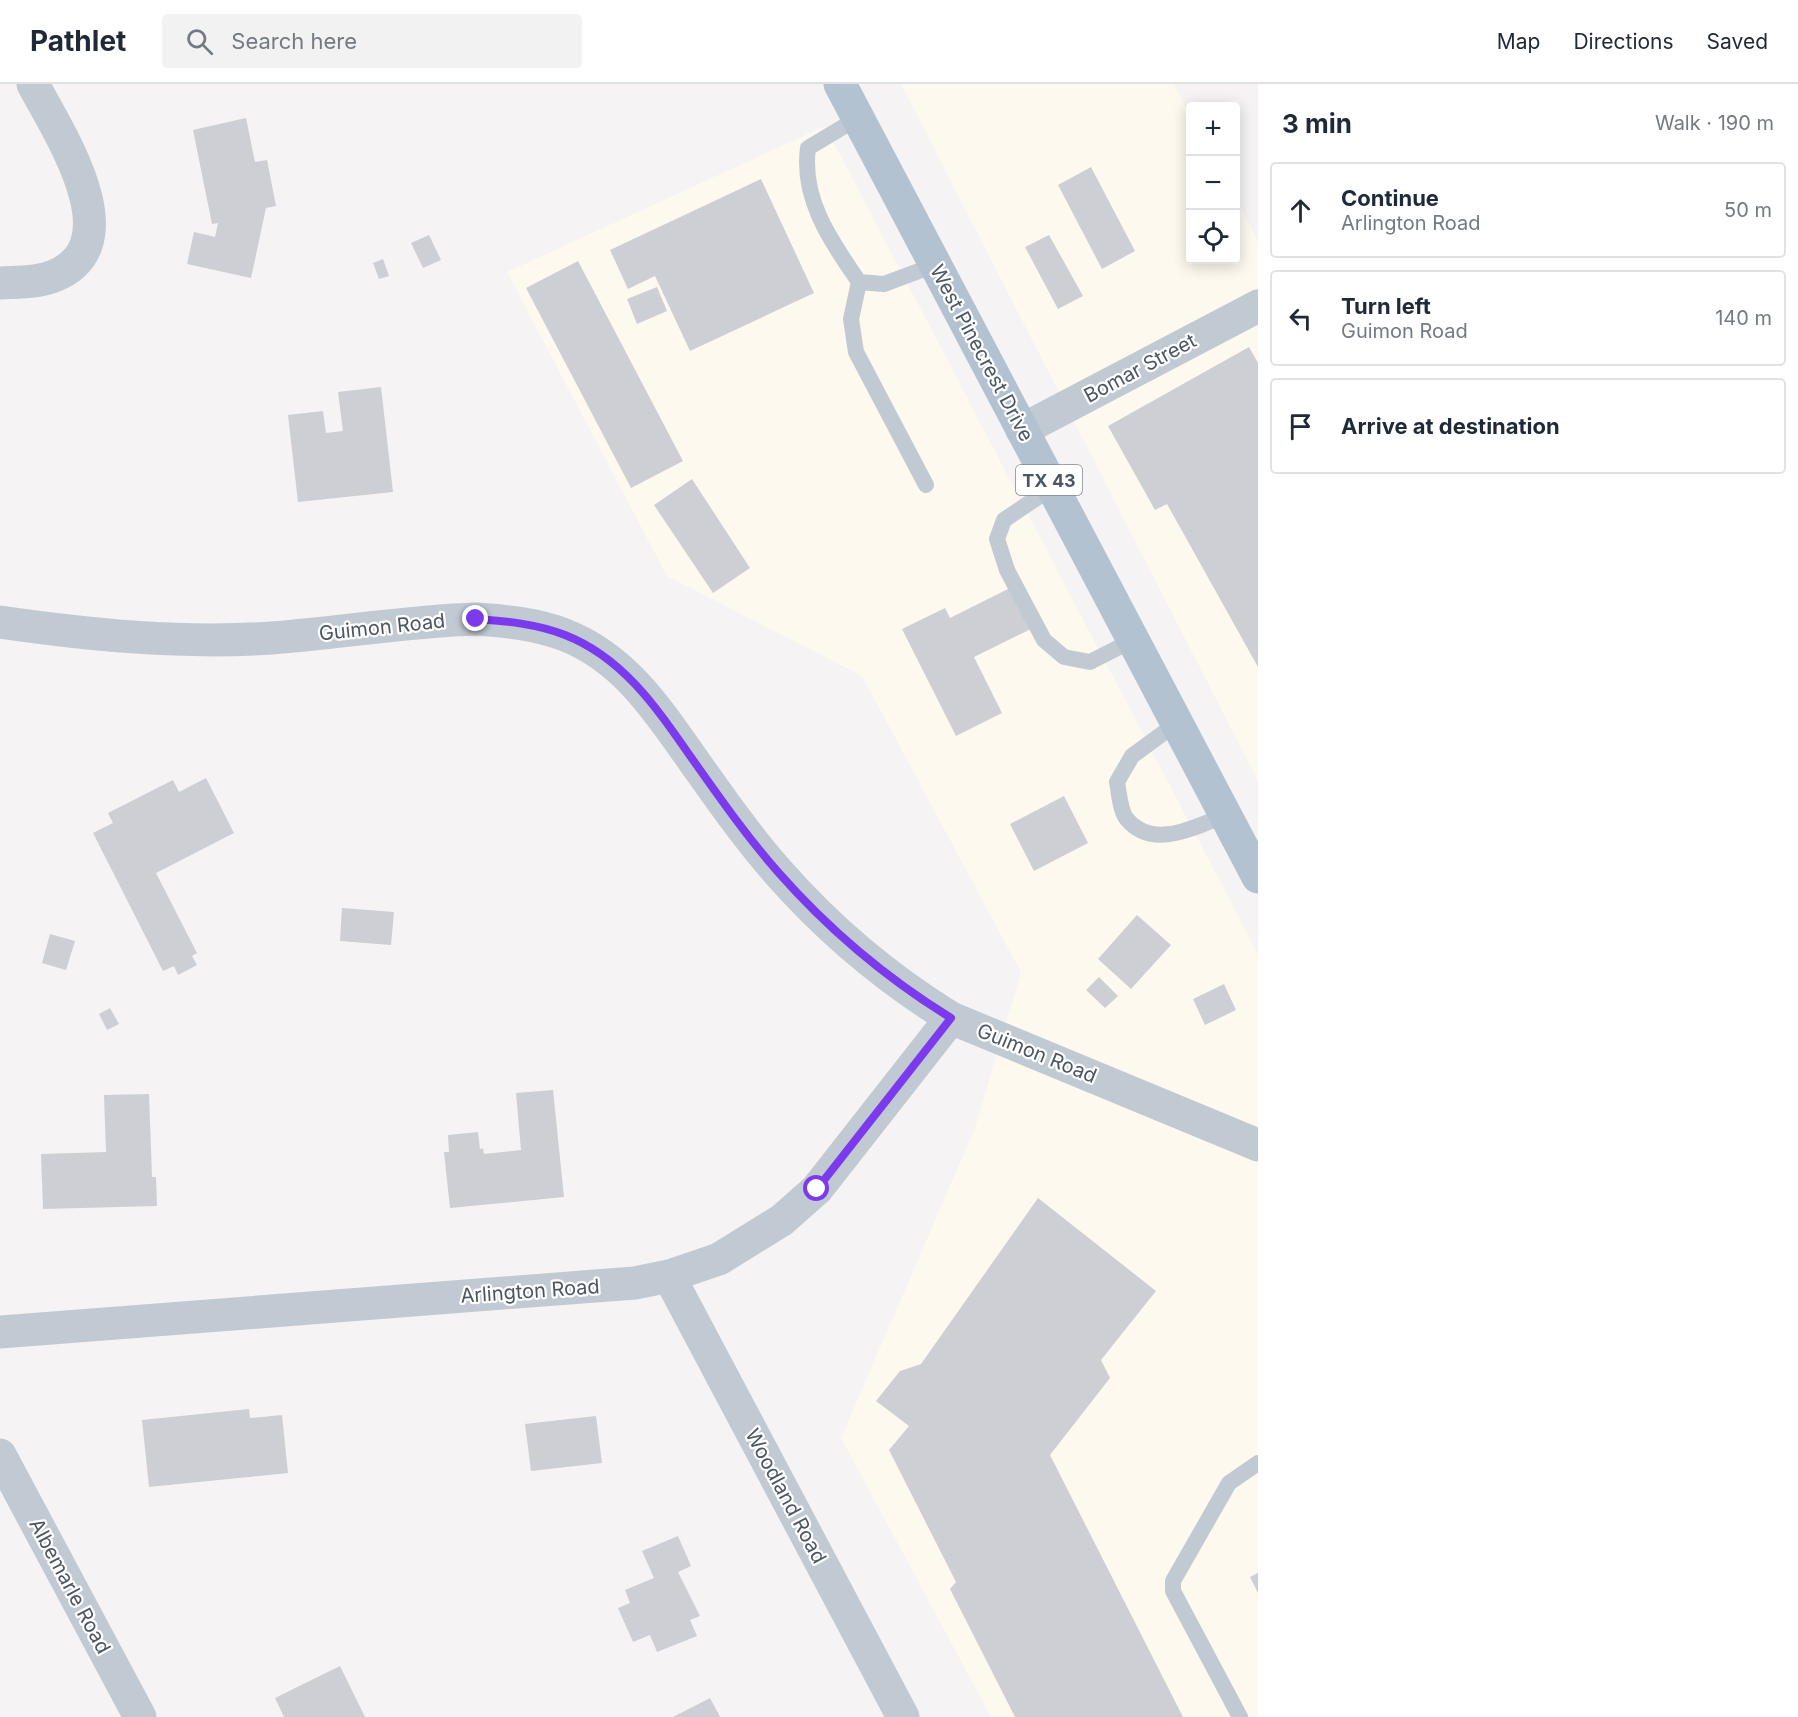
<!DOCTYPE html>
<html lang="en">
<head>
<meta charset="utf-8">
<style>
	:root { --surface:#fff; --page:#f2f2f3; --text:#1f2937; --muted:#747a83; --line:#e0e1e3 }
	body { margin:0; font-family:Inter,sans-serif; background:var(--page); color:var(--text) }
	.controls { position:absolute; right:18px; top:18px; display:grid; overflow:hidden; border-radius:6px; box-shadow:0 3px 15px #0003 }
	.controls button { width:54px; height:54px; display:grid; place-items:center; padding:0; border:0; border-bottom:2px solid var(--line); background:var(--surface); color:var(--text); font:30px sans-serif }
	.stop { position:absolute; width:18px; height:18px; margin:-14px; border:4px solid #7c3aed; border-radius:50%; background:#fff }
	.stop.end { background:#7c3aed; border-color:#fff; box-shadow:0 2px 6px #0008 }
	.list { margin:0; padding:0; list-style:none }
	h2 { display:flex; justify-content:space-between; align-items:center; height:78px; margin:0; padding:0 24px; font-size:26px }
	h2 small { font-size:20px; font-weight:400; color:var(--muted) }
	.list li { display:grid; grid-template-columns:39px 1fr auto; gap:18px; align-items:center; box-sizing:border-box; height:96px; margin:0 12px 12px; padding:0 12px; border:2px solid var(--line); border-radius:6px }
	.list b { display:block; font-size:22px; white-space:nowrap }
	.list p { margin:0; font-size:20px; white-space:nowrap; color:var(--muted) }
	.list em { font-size:20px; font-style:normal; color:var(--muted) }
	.icon { flex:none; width:33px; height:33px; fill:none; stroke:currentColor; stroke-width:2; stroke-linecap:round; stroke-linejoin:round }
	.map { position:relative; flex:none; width:1258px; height:1633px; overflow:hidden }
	header { display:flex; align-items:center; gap:36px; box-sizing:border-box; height:84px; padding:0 30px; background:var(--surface); border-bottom:2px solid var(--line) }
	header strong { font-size:28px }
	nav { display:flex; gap:33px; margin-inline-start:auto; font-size:21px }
	.search { width:420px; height:54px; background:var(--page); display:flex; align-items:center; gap:15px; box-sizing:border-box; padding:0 21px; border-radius:6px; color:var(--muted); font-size:22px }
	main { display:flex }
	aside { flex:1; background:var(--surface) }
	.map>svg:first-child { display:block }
</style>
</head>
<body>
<header>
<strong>Pathlet</strong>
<div class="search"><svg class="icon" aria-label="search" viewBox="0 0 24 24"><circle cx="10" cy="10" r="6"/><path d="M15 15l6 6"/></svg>Search here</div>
<nav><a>Map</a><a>Directions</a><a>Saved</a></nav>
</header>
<main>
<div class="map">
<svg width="1258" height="1633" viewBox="0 0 1258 1633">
	<rect width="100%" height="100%" fill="#f5f3f3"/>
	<path fill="#fdf9ef" d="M901,0h273l16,31v145h46v-61l22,42v540z
		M825,42l433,828v763h-267l-150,-279 134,-310 46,-156 -159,-296 -195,-100 -160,-304z"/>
	<path fill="#cdcfd5" d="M246,34l9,44 12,-2 9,46 -10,2 -15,70 -64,-14 7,-32 21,5 3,-14 -6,1 -19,-94z
		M1091,83l44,84 -33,18 -44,-84z
		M761,95l53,114 -124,58 -35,-75 -27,13 -18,-39z
		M429,151l12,25 -18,8 -12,-25z
		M1049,151l34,61 -25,13 -33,-62z
		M383,175l6,17 -10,3 -6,-16z
		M578,177l105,200 -52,27 -105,-200z
		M657,203l10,24 -30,13 -10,-25z
		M1249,263l9,16v304l-91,-163 -12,6 -47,-84z
		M381,303l12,105 -95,10 -10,-87 35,-4 3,22 17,-2 -5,-39z
		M692,395l58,89 -37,25 -59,-88z
		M1014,502l21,41 -61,30 28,56 -46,23 -54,-107 43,-21 5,10z
		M206,694l28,55 -78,40 41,80 -5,3 5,9 -19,10 -4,-9 -11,5 -70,-138 20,-10 -5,-10 65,-33 6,12z
		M1064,712l24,47 -54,28 -24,-47z
		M342,824l52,4 -3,33 -51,-4z
		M1137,831l34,30 -40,44 -33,-30z
		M50,850l25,7 -9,29 -24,-7z
		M1099,893l19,19 -13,12 -19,-18z
		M1224,900l12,26 -31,15 -12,-26z
		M110,924l9,16 -12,6 -8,-16z
		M553,1006l11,107 -114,11 -6,-56h5l-1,-17 30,-3 2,17 3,-1 1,6 37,-4 -5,-57z
		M149,1010l3,83h4l1,29 -114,3 -2,-55 65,-2 -2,-57z
		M1038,1114l118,93 -55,69 9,18 -60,77 133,262h-168l-65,-128 6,-7 -67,-132 20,-24 -33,-25 24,-30 21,-7z
		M249,1325l1,9 32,-3 6,58 -139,14 -7,-67z
		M596,1332l6,47 -71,8 -6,-47z
		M678,1452l13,30 -13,6 22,44 -10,4 7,16 -40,16 -7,-17 -17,7 -15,-34 12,-5 -5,-13 29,-12 -12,-27z
		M1258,1489v20l-8,-16z
		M340,1582l25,51h-81l-9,-19z
		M710,1614l10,19h-47z"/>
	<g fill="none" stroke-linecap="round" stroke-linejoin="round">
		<path stroke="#c1cad2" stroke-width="16" d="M858,34l-50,30c-7,51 23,93 51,134l25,2 51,-19
			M859,198l-8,37 5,33 70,133
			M1053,403l-49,33 -7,19 10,31 37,70 20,17 26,5 43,-22
			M1177,639l-45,33 -15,26c2,10 3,28 9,36 26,33 69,9 99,-3
			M1240,1633l-67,-126v-10l56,-98 29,-20"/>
		<path stroke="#c1cad2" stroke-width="33" d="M0,199c18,-1 37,0 54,-7 80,-32 3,-146 -21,-192
			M1022,346l236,-124
			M0,538c91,13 180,22 272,16 68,-5 136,-17 204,-19 30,2 61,5 89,16 59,23 93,75 128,125 27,38 54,77 85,112 51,58 108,106 173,146l307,127
			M669,1192l234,441
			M0,1248l595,-46 40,-3 34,-7 50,-17 63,-39 35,-31 134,-171
			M0,1371l140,262"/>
		<path stroke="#b3c2d1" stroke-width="33" d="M840,0l418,793"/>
	</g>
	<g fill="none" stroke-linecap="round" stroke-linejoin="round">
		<path stroke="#7c3aed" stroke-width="8" d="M476,535c30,2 61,5 89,16 59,23 93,75 128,125 27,38 54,77 85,112 51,58 108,106 173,146l-134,171"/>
	</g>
	<g text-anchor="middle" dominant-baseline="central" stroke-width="4.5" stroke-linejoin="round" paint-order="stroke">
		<rect fill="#fff" stroke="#808990" stroke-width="1.5" x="1016" y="381" width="66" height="30" rx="4.5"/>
		<g font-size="18" font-weight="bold" fill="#4a5661">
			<text x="1049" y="396">TX 43</text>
		</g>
		<g font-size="20" fill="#4a5661" stroke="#fff">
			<text transform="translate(982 269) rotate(62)">West Pinecrest Drive</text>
			<text transform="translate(1140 284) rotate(-28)">Bomar Street</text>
			<text transform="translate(382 543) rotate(-6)">Guimon Road</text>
			<text transform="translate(1037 969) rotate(22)">Guimon Road</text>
			<text transform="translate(530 1207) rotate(-4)">Arlington Road</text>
			<text transform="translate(786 1412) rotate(62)">Woodland Road</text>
			<text transform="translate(70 1502) rotate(62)">Albemarle Road</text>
		</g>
	</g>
</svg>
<div class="controls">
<button>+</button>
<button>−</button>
<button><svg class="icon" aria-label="locate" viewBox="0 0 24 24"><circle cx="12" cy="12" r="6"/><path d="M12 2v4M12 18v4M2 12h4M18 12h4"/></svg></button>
</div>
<div class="stop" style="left:817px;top:1105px"></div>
<div class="stop end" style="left:476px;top:535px"></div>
</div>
<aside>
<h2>3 min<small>Walk · 190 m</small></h2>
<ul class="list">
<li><svg class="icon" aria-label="ahead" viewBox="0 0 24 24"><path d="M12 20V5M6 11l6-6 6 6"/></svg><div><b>Continue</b><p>Arlington Road</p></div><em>50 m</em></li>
<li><svg class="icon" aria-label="left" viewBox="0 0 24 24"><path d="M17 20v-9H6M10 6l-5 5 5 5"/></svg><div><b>Turn left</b><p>Guimon Road</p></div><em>140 m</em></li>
<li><svg class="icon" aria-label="arrive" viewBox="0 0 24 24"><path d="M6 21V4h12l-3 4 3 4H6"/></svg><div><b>Arrive at destination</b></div></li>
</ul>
</aside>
</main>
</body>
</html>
